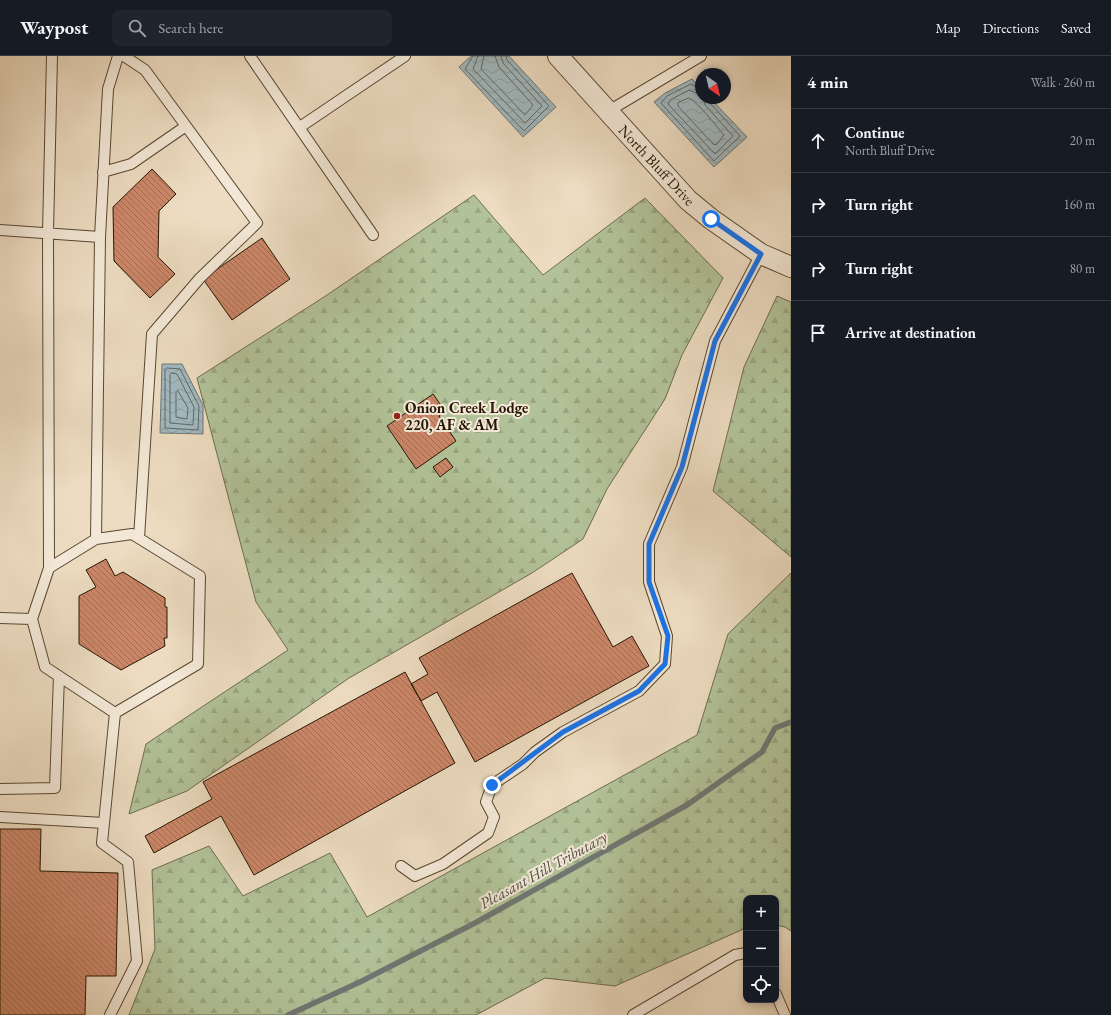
<!DOCTYPE html>
<html lang="en">
<head>
<meta charset="utf-8">
<style>
	:root { --surface:#171b24; --page:#20242c; --text:#f1f3f6; --muted:#9ea1a6; --line:#363941 }
	body { margin:0; font-family:"EB Garamond",serif; background:var(--page); color:var(--text) }
	.controls { position:absolute; right:12px; bottom:12px; display:grid; overflow:hidden; border-radius:8px; box-shadow:0 2px 6px #0003 }
	.controls button { width:36px; height:36px; display:grid; place-items:center; padding:0; border:0; border-bottom:1px solid var(--line); background:var(--surface); color:var(--text); font:20px sans-serif }
	.compass { position:absolute; left:695px; top:12px; width:36px; height:36px; border-radius:50%; background:var(--surface); box-shadow:0 2px 6px #0003; rotate:146deg }
	.stop { position:absolute; width:12px; height:12px; margin:-9px; border:3px solid #1a73e8; border-radius:50%; background:#fff }
	.stop.end { background:#1a73e8; border-color:#fff; box-shadow:0 1px 4px #0008 }
	.list { margin:0; padding:0; list-style:none }
	h2 { display:flex; justify-content:space-between; align-items:center; height:52px; margin:0; padding:0 16px; font-size:17px }
	h2 small { font-size:13px; font-weight:400; color:var(--muted) }
	.list li { display:grid; grid-template-columns:26px 1fr auto; gap:12px; align-items:center; box-sizing:border-box; height:64px; padding:0 16px; border-top:1px solid var(--line) }
	.list b { display:block; font-size:15px; white-space:nowrap }
	.list p { margin:0; font-size:13px; white-space:nowrap; color:var(--muted) }
	.list em { font-size:13px; font-style:normal; color:var(--muted) }
	.icon { flex:none; width:22px; height:22px; fill:none; stroke:currentColor; stroke-width:2; stroke-linecap:round; stroke-linejoin:round }
	.map { position:relative; flex:none; width:791px; height:959px; overflow:hidden }
	header { display:flex; align-items:center; gap:24px; box-sizing:border-box; height:56px; padding:0 20px; background:var(--surface); border-bottom:1px solid var(--line) }
	header strong { font-size:19px }
	nav { display:flex; gap:22px; margin-inline-start:auto; font-size:14px }
	.search { width:280px; height:36px; background:var(--page); display:flex; align-items:center; gap:10px; box-sizing:border-box; padding:0 14px; border-radius:8px; color:var(--muted); font-size:15px }
	main { display:flex }
	aside { flex:1; background:var(--surface) }
	.map>svg:first-child { display:block }
</style>
</head>
<body>
<header>
<strong>Waypost</strong>
<div class="search"><svg class="icon" aria-label="search" viewBox="0 0 24 24"><circle cx="10" cy="10" r="6"/><path d="M15 15l6 6"/></svg>Search here</div>
<nav><a>Map</a><a>Directions</a><a>Saved</a></nav>
</header>
<main>
<div class="map">
<svg width="791" height="959" viewBox="0 0 791 959">
	<defs>
		<pattern id="forest-firs" width="22" height="20" patternUnits="userSpaceOnUse"><rect width="22" height="20" fill="#b2c298"/><path d="M5 1l3.5 6h-7zM16 11l3.5 6h-7z" fill="#99a681"/></pattern>
		<pattern id="water-waves" width="16" height="10" patternUnits="userSpaceOnUse"><rect width="16" height="10" fill="#a0b8bf"/><path d="M0 5q4-4 8 0t8 0" fill="none" stroke="#8a9da2"/></pattern>
		<pattern id="building-back-hatch" width="6" height="6" patternUnits="userSpaceOnUse"><rect width="6" height="6" fill="#cc8769"/><path d="M-1 5l2 2M0 0l6 6M5-1l2 2" fill="none" stroke="#a56d54"/></pattern>
	</defs>
	<rect width="100%" height="100%" fill="#eddcc1"/>
	<filter id="stains"><feTurbulence type="fractalNoise" baseFrequency=".005" numOctaves="4"/><feColorMatrix values="0 0 0 0 .2 0 0 0 0 .09 0 0 0 0 .02 0 0 0 .5 -.17"/></filter>
	<radialGradient id="worn" r=".72"><stop offset=".6" stop-color="#630" stop-opacity="0"/><stop offset="1" stop-color="#630" stop-opacity=".3"/></radialGradient>
	<path fill="url(#forest-firs)" stroke="#6c6c4e" d="M474,139l69,80 102,-77 78,80 -41,77 -17,44 -58,90 -24,50 -51,34 -183,105 -162,113 -58,23 17,-70 142,-94 -32,-48 -59,-224 127,-81z
		M777,240l14,6v255l-78,-66 31,-124z
		M791,517v358l-6,-4 -9,-2v-27h-30v30l-131,58 -70,-8 -69,37h-347l26,-66 -3,-79 57,-24 34,50 87,-43 37,64 330,-182 31,-101z"/>
	<path fill="url(#water-waves)" stroke="#6f7774" d="M471,0h38l47,51 -33,30 -64,-70z
		M692,23l9,9v10h9l37,39 -33,30 -60,-65 11,-9z
		M162,308h20l21,41v29l-43,-1z"/>
	<g fill="none" stroke-linecap="round" stroke-linejoin="round">
		<path stroke="#636761" stroke-width="1" d="M473,0l-8,13 59,62 25,-25 -42,-46 -1,-4
			M478,0l-5,13 52,54 17,-17 -39,-43 -2,-7
			M484,0l-3,13 44,46 8,-10 -34,-38 -4,-11
			M701,34l-10,-6 -24,12 -6,7 53,58 26,-25 -31,-34 -1,-4
			M701,39l-12,-5 -19,10 -2,4 47,50 18,-18 -28,-31 -2,-7
			M689,42c10,5 26,27 35,37l-8,10 -3,-1 -35,-38v-3z
			M167,312l13,1 19,37 -1,24 -33,-2v-58z
			M172,317l5,1 17,33 -1,18 -23,-2v-48z
			M178,335l10,17 -1,11 -11,-2v-24z"/>
		<path stroke="#6f7774" stroke-width="5.5" d="M288,959l72,-33 115,-59 212,-118 75,-53 13,-24 16,-6"/>
	</g>
	<path fill="url(#building-back-hatch)" stroke="#261603" d="M152,113l24,25 -17,17 -1,46 17,17 -25,24 -36,-37 -1,-54z
		M262,182l28,41 -58,41 -29,-41z
		M433,338l12,17 -6,5 17,25 -40,28 -29,-43z
		M446,402l7,9 -13,10 -7,-10z
		M106,503l9,17 8,-4 42,26v9h2v31h-3l1,8 -44,24 -42,-26v-48l17,-9 -10,-17z
		M572,517l41,74 19,-11 17,30 -174,96 -38,-70 -16,9 -10,-17 17,-10 -9,-16z
		M405,616l50,91 -201,112 -33,-59 -67,37 -9,-17 67,-37 -9,-17z
		M0,773h41l-1,42 78,2 -2,103h-30l-1,39h-85z"/>
	<g fill="none" stroke-linecap="round" stroke-linejoin="round">
		<defs>
			<path id="service" d="M124,0l21,14 112,153 -57,55 -48,56 -13,204
				M250,0l123,179
				M607,56l94,-56
				M300,71l105,-71
				M103,116l28,-8 55,-38
				M0,174l100,7 -4,302
				M100,181l8,-148 10,-33
				M132,478l68,42 -2,88 -83,49 -70,-46 -13,-48 17,-51 47,-29z
				M49,512l-1,-335 4,-177
				M0,562l32,1
				M0,733l55,-1 4,-112
				M0,761l104,6
				M401,810l14,10 28,-12 45,-31 6,-16 -8,-15 6,-17 31,-21 12,-12 28,-20 76,-41 26,-27 2,-28 -18,-54v-38l33,-77 33,-126 46,-87
				M776,938l9,21
				M110,959l27,-54 -9,-99 -26,-19 13,-130
				M633,959l102,-60 11,-2"/>
			<path id="minor" d="M558,0l130,144 23,19 50,35 30,13"/>
		</defs>
		<use href="#service" stroke="#584832" stroke-width="12"/>
		<use href="#minor" stroke="#584832" stroke-width="22"/>
		<use href="#service" stroke="#f3e8d7" stroke-width="10"/>
		<use href="#minor" stroke="#f3e8d7" stroke-width="20"/>
	</g>
	<g fill="none" stroke-linecap="round" stroke-linejoin="round">
		<path stroke="#1a73e8" stroke-width="5" d="M492,729l71,-53 76,-41 26,-27 3,-28 -19,-54v-38l33,-77 33,-126 46,-87 -50,-35"/>
	</g>
	<circle fill="#8f2418" stroke="#f3e8d7" stroke-width="1.5" cx="397" cy="360" r="4"/>
	<g text-anchor="middle" dominant-baseline="central" stroke-width="4" stroke-linejoin="round" paint-order="stroke">
		<g font-size="15" fill="#261603" stroke="#f3e8d7">
			<text transform="translate(657 109) rotate(47)">North Bluff Drive</text>
		</g>
		<g font-size="15" font-weight="bold" fill="#261603" stroke="#f3e8d7" text-anchor="start">
			<text x="405" y="351">Onion Creek Lodge<tspan x="405" dy="17">220, AF &amp; AM</tspan></text>
		</g>
		<g font-size="16" font-style="italic" fill="#514f45" stroke="#f3e8d7">
			<text transform="translate(543 814) rotate(-29)">Pleasant Hill Tributary</text>
		</g>
	</g>
	<rect width="100%" height="100%" filter="url(#stains)"/>
	<rect width="100%" height="100%" fill="url(#worn)"/>
</svg>
<div class="controls">
<button>+</button>
<button>−</button>
<button><svg class="icon" aria-label="locate" viewBox="0 0 24 24"><circle cx="12" cy="12" r="6"/><path d="M12 2v4M12 18v4M2 12h4M18 12h4"/></svg></button>
</div>
<svg class="compass" viewBox="-18 -18 36 36"><path d="M0-13l5 13h-10z" fill="#e53935"/><path d="M0 13l5-13h-10z" fill="#9ea1a6"/></svg>
<div class="stop" style="left:711px;top:163px"></div>
<div class="stop end" style="left:492px;top:729px"></div>
</div>
<aside>
<h2>4 min<small>Walk · 260 m</small></h2>
<ul class="list">
<li><svg class="icon" aria-label="ahead" viewBox="0 0 24 24"><path d="M12 20V5M6 11l6-6 6 6"/></svg><div><b>Continue</b><p>North Bluff Drive</p></div><em>20 m</em></li>
<li><svg class="icon" aria-label="right" viewBox="0 0 24 24"><path d="M7 20v-9h11M14 6l5 5-5 5"/></svg><div><b>Turn right</b></div><em>160 m</em></li>
<li><svg class="icon" aria-label="right" viewBox="0 0 24 24"><path d="M7 20v-9h11M14 6l5 5-5 5"/></svg><div><b>Turn right</b></div><em>80 m</em></li>
<li><svg class="icon" aria-label="arrive" viewBox="0 0 24 24"><path d="M6 21V4h12l-3 4 3 4H6"/></svg><div><b>Arrive at destination</b></div></li>
</ul>
</aside>
</main>
</body>
</html>
